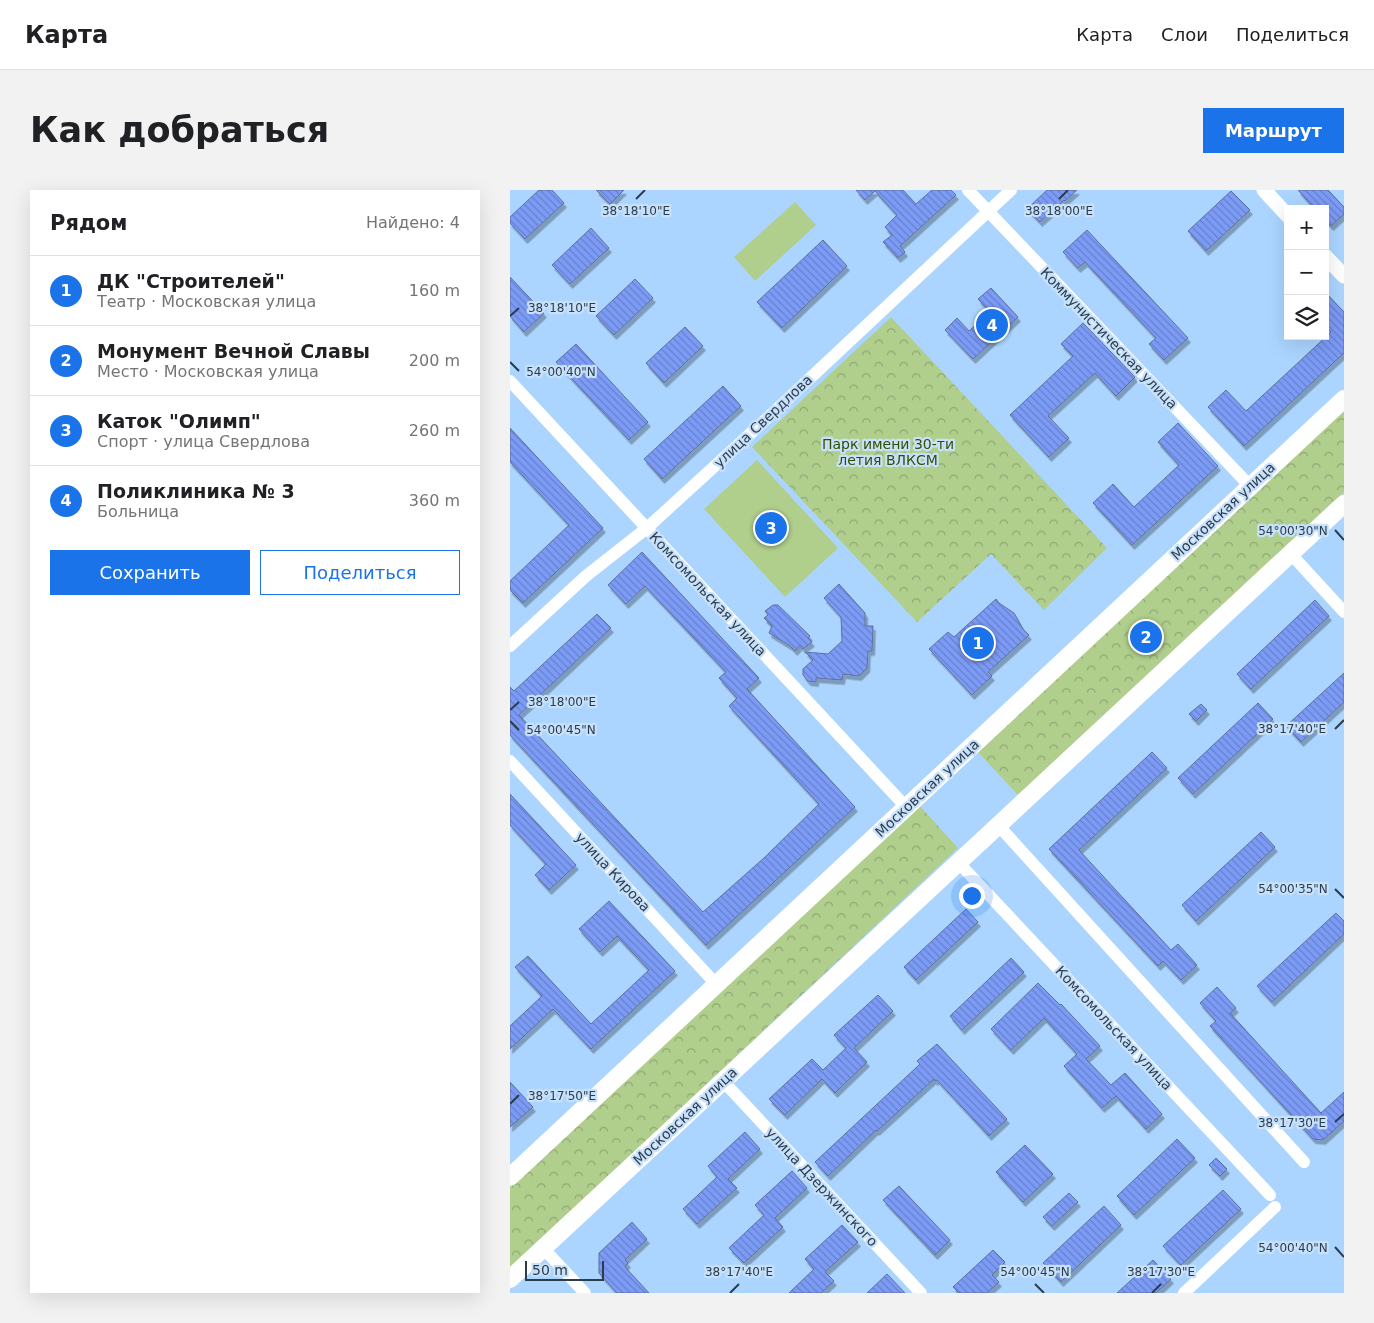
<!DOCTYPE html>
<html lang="ru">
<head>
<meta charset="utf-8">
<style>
	:root { --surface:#fff; --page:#f2f2f2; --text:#202124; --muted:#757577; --line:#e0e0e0; --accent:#1a73e8 }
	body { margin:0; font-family:"DejaVu Sans",sans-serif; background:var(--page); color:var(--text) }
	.controls { position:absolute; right:15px; top:15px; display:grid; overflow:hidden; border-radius:0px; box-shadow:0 5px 20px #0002 }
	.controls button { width:45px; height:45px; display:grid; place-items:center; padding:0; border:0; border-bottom:1px solid var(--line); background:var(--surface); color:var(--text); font:25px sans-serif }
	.scale { position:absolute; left:15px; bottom:12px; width:79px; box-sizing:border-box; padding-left:5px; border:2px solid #2b3c4d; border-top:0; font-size:14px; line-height:18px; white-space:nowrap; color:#2b3c4d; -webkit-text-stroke:4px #c8e1fa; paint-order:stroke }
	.you { position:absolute; left:461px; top:705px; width:18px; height:18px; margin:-12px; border:4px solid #fff; border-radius:50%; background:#1a73e8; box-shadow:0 0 0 8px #1a73e833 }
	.badge { display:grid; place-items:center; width:32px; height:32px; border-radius:50%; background:var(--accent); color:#fff; font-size:16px; font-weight:700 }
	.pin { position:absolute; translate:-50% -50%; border:2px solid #fff; box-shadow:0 1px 5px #0006 }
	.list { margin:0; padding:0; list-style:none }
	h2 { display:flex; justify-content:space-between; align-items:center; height:65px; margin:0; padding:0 20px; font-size:21px }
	h2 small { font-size:16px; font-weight:400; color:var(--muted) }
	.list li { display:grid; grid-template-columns:32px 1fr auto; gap:15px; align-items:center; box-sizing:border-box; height:70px; padding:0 20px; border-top:1px solid var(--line) }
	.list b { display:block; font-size:19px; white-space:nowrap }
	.list p { margin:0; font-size:16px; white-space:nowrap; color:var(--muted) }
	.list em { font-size:16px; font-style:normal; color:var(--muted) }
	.actions { display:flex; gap:10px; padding:15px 20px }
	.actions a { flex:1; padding:11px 0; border:1px solid var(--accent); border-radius:0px; text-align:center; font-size:18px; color:var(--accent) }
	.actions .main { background:var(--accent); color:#fff }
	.icon { flex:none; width:28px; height:28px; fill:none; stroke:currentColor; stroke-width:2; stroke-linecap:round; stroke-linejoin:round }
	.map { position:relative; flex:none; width:834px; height:1103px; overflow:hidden; border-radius:0px }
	header { display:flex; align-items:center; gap:30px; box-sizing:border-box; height:70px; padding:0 25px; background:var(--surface); border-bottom:1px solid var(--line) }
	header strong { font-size:24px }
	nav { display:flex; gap:28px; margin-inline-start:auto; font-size:18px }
	.intro { display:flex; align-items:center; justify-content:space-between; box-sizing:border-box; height:120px; padding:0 30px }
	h1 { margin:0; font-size:35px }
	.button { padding:12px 22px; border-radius:0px; background:var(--accent); color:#fff; font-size:18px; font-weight:700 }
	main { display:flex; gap:30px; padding:0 30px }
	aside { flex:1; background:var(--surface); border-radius:0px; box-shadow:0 5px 20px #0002 }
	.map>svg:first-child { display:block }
</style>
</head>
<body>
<header>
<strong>Карта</strong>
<nav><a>Карта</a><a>Слои</a><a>Поделиться</a></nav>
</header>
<div class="intro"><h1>Как добраться</h1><a class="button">Маршрут</a></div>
<main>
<aside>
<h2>Рядом<small>Найдено: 4</small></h2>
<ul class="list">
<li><span class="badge">1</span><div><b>ДК &quot;Строителей&quot;</b><p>Театр · Московская улица</p></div><em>160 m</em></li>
<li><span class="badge">2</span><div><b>Монумент Вечной Славы</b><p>Место · Московская улица</p></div><em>200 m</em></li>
<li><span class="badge">3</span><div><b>Каток &quot;Олимп&quot;</b><p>Спорт · улица Свердлова</p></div><em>260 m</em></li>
<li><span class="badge">4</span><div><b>Поликлиника № 3</b><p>Больница</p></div><em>360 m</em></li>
</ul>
<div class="actions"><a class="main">Сохранить</a><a>Поделиться</a></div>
</aside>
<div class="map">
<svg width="834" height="1103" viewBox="0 0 834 1103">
	<defs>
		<pattern id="park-crowns" width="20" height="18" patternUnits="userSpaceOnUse" patternTransform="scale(1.25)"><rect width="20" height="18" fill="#b0ce8c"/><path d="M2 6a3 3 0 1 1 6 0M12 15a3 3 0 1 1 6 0" fill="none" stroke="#8fa875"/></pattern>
		<pattern id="building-back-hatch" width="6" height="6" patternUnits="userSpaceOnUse" patternTransform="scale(1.25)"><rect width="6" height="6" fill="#7c9bf7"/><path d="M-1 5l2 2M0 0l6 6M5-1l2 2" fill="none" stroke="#6680ca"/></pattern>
		<filter id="shadow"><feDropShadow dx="2.5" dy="4.5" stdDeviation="0" flood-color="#0004"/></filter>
	</defs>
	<rect width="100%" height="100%" fill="#abd5ff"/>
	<path fill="url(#park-crowns)" d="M381,127l216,231 -63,62 -53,-56 -74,68 -165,-175z
		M834,216v86l-326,303 -41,-44z
		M410,616l38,42 -448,421v-83z"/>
	<path fill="#b0ce8c" d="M285,12l21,23 -61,56 -21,-24z
		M247,270l81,88 -53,49 -81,-88z"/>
	<path fill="url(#building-back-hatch)" stroke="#5f6f9c" filter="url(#shadow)" d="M29,0h13l12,13 -39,36 -15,-16v-6z
		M86,0h28l-14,14z
		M346,0h47l13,14 16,-14h19l5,5 -56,51 5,6 -7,6 -15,-16 9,-7 -7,-8 12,-12 -22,-24 -10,9z
		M537,0h30l-12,11 -1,-1 -24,22 -13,-13z
		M788,0h30l16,17v7l-13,12 -6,-6v-11h-10z
		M721,1l19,19 -44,41 -18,-20z
		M81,38l18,20 -39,36 -18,-19z
		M577,40l101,108 -24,22 -15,-16 7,-6 -71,-76 -7,6 -15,-16z
		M313,50l24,26 -65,62 -25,-26z
		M0,87l34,36 -20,19 -14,-16z
		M125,89l18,19 -39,37 -18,-19z
		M481,98l27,29 -45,42 -28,-29 12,-12 12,13 21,-19 -12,-13z
		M815,102l19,20v41l-100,93 -36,-39 18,-17 20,21 85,-79 -6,-6z
		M573,133l52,54 -19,19 -21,-23 -47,43 21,22 -20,19 -39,-42 63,-59 -12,-12z
		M175,137l18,19 -39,37 -18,-20z
		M66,154l72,78 -19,18 -73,-78z
		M213,196l18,20 -79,73 -18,-20z
		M668,233l40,43 -86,79 -39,-42 20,-19 21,23 45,-42 -21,-23z
		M0,238l93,100 -80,75 -13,-13v-9l59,-56 -59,-63z
		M132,362l117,126 -12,11 108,118 -149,138 -196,-210v-48l4,4 83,-77 14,14 -92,87 184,197 62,-55 54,-53 -90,-98 8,-8 -18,-20 7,-6 -81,-86 -19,18 -18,-19z
		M329,394l26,29v13h8l-1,25h-4l-1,17 -8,8 -16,-2 -1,6 -26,-2v4l-8,-1 -5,-6v-6l10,-9 -8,-8 23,2 14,-13 -1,-24 -17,-19z
		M486,409l3,4 15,10 9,16 6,6 -41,37 4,4 -20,19 -43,-46 19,-17 6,5z
		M805,410l14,16 -78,73 -14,-15z
		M263,415h5l32,31 -2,2 4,4 -9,7 -3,-4 -5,6 -5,-5 -21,-13 3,-7 -8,-8 4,-3 -3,-4z
		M834,483v29l-43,40 -15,-16z
		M748,513l15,16 -80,75 -15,-16z
		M691,514l6,6 -11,11 -7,-7z
		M642,562l15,16 -88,82 92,100 7,-6 19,21 -16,15 -18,-19 -5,5 -109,-117z
		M0,604l66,71 -27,25 -14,-15 11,-11 -36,-39z
		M751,642l14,15 -79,74 -14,-16z
		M99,711l66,70 -84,78 -38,-40 -43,40v-23l32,-30 -27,-29 13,-11 63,68 58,-54 -32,-34 -17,16 -21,-23z
		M456,719l12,13 -62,58 -12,-13z
		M826,723l8,8v13l-72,68 -15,-16z
		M501,768l13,14 -62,58 -12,-14z
		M528,793l22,22 1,-1 39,42 -14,13 25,26 14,-12 37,41 -16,15 -30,-33 -14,12 -38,-42 13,-12 -33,-36 -33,32 -20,-21z
		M707,797l19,21 -6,5 91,100 23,-21v29l-21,19 -10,-1 -103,-113 6,-5 -16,-18z
		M368,805l15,16 -39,37 13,14 -32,31 -13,-14 -37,36 -16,-16 43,-40 11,11 23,-22 -12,-13z
		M427,854l70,75 -18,17 -52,-56 -2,1 -1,-2 -57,52 -1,-1 -48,46 -13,-14 105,-98 -3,-3z
		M0,892l23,25 -23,20z
		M235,942l15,17 -32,30 9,9 -40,36 -14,-15 34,-32 -9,-11z
		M667,949l18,19 -61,57 -17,-19z
		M515,955l28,29 -30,28 -27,-30z
		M706,968l11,11 -7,7 -11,-11z
		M282,981l15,17 -32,30 8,9 -39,36 -15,-15 35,-33 -9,-10z
		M389,996l51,54 -15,15 -52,-55z
		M713,1000l18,19 -60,56 -18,-19z
		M559,1003l9,9 -26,24 -9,-9z
		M594,1016l17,19 -60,57 -18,-19z
		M122,1032l15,17 -22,21 3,3 -3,4 24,26h-32l-18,-20v-20z
		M332,1035l16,17 -33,30 9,9 -13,12h-32l25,-24 -9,-10z
		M483,1060l12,12 -13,13 7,7 -12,11h-28l-6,-6z
		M643,1070l18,19 -15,14h-39z
		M377,1084l18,19h-38z"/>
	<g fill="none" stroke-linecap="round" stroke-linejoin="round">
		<path stroke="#fff" stroke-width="12" d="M458,0l282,296
			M0,191l396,426
			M780,363l54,59
			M0,456l76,-70 61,-48 128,-117 236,-221
			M0,571l206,223
			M488,635l306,337
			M448,672l312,333
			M213,891l198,212
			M33,1058l42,45
			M674,1103l91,-86"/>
		<path stroke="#fff" stroke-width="15" d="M754,0l24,26
			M815,66l19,20"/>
		<path stroke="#fff" stroke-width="18" d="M0,987l834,-778
			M0,1089l834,-775"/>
	</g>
	<path fill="none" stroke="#2b3c4d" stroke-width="2" d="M126,9l9,-9M549,9l9,-9M0,126l9,-8M0,172l9,9M825,340l9,10M0,520l9,-8M0,531l9,9M825,539l9,-9M825,699l9,9M0,914l9,-9M825,932l9,-8M825,1057l9,10M525,1094l9,9M220,1103l9,-9M642,1103l9,-9"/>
	<g text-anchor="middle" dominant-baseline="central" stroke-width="4.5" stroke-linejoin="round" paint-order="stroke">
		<g font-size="14" fill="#2b3c4d" stroke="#c8e1fa">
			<text transform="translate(599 148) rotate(46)">Коммунистическая улица</text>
			<text transform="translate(253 231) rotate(-43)">улица Свердлова</text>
			<text transform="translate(713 321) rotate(-43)">Московская улица</text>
			<text transform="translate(198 404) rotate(47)">Комсомольская улица</text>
			<text transform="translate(417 598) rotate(-43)">Московская улица</text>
			<text transform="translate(103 682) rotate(47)">улица Кирова</text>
			<text transform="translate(604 838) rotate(47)">Комсомольская улица</text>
			<text transform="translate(175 926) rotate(-43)">Московская улица</text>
			<text transform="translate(312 997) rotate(47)">улица Дзержинского</text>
		</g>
		<g font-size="14" fill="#334d00" stroke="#c8e1fa">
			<text x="378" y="254">Парк имени 30-ти<tspan x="378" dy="16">летия ВЛКСМ</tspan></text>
		</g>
	</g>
	<g font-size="12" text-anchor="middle" fill="#2b3c4d" stroke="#c8e1fa" stroke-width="4.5" stroke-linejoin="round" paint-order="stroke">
		<text x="126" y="25">38°18'10"E</text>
		<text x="549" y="25">38°18'00"E</text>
		<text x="52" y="122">38°18'10"E</text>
		<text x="51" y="186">54°00'40"N</text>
		<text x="783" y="345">54°00'30"N</text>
		<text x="52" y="516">38°18'00"E</text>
		<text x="782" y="543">38°17'40"E</text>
		<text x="51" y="544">54°00'45"N</text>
		<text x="783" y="703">54°00'35"N</text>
		<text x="52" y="910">38°17'50"E</text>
		<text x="782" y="937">38°17'30"E</text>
		<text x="783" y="1062">54°00'40"N</text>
		<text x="525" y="1086">54°00'45"N</text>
		<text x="229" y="1086">38°17'40"E</text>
		<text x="651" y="1086">38°17'30"E</text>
	</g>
</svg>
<div class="controls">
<button>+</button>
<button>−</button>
<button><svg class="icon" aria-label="layers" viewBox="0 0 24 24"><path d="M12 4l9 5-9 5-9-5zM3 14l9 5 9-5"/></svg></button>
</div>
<div class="scale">50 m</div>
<div class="you"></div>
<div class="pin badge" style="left:468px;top:453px">1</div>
<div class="pin badge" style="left:636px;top:447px">2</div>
<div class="pin badge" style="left:261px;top:338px">3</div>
<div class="pin badge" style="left:482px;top:135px">4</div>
</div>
</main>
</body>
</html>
